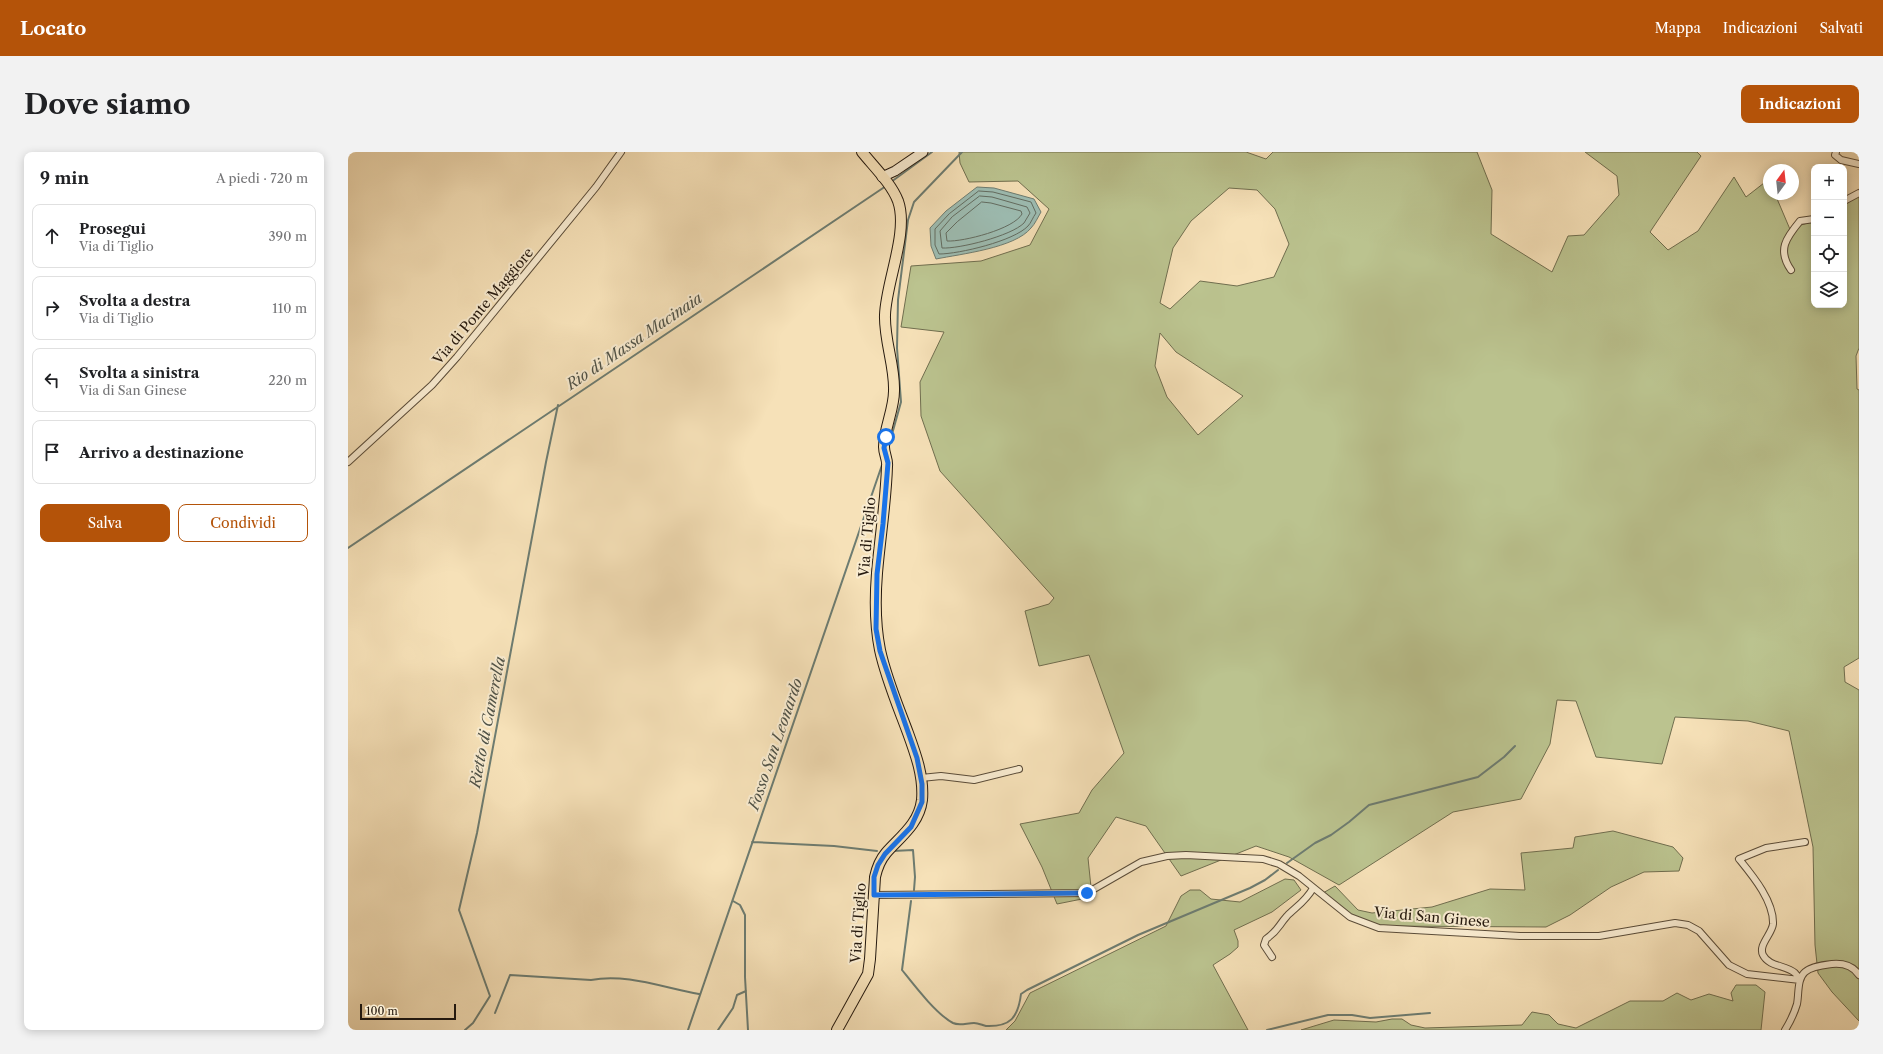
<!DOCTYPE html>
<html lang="it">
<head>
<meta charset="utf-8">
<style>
	:root { --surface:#fff; --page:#f2f2f2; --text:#202124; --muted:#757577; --line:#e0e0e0; --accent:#b45309 }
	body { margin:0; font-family:"Libre Caslon Text",serif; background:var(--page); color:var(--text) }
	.controls { position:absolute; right:12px; top:12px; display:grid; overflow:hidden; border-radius:8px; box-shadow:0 2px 10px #0003 }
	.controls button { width:36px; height:36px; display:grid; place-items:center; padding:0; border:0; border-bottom:1px solid var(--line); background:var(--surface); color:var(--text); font:20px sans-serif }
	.compass { position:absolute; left:1415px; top:12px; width:36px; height:36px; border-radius:50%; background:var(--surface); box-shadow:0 2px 10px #0003; rotate:15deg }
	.scale { position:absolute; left:12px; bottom:10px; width:96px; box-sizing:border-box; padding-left:4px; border:2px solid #261a0f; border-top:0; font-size:11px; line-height:14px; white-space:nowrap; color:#261a0f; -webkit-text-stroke:3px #f9ecd1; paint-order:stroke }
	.stop { position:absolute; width:12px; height:12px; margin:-9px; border:3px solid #1a73e8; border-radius:50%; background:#fff }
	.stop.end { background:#1a73e8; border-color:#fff; box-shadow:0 1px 4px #0008 }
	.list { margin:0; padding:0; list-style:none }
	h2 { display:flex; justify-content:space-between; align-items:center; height:52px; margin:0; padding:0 16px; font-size:17px }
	h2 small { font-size:13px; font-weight:400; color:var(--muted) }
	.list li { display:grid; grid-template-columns:26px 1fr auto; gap:12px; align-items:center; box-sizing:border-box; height:64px; margin:0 8px 8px; padding:0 8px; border:1px solid var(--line); border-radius:8px }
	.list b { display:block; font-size:15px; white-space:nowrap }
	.list p { margin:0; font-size:13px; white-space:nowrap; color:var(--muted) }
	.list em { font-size:13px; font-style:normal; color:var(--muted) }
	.actions { display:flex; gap:8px; padding:12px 16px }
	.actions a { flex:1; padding:9px 0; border:1px solid var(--accent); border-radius:8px; text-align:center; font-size:14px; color:var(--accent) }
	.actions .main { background:var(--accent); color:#fff }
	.icon { flex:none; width:22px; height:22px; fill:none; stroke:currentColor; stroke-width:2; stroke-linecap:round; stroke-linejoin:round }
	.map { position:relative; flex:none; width:1511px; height:878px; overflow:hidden; border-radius:8px }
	header { display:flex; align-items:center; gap:24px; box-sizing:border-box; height:56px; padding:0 20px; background:var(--accent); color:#fff }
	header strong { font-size:19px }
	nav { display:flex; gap:22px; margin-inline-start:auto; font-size:14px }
	.intro { display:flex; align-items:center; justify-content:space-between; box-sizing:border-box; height:96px; padding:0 24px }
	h1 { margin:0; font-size:28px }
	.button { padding:10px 18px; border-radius:8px; background:var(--accent); color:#fff; font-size:14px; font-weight:700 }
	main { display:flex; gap:24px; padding:0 24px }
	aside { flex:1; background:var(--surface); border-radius:8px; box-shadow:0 2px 10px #0003 }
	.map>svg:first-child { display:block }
</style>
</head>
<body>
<header>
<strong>Locato</strong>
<nav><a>Mappa</a><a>Indicazioni</a><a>Salvati</a></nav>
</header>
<div class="intro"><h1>Dove siamo</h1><a class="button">Indicazioni</a></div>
<main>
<aside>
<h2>9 min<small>A piedi · 720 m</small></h2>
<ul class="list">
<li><svg class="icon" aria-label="ahead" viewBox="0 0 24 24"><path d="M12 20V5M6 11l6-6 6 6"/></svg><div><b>Prosegui</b><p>Via di Tiglio</p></div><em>390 m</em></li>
<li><svg class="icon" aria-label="right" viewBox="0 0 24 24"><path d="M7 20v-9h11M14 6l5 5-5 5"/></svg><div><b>Svolta a destra</b><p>Via di Tiglio</p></div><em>110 m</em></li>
<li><svg class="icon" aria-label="left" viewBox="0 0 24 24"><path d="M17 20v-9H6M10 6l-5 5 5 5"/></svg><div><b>Svolta a sinistra</b><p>Via di San Ginese</p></div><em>220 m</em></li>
<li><svg class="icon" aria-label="arrive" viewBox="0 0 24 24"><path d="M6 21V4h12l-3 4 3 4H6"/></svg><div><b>Arrivo a destinazione</b></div></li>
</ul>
<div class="actions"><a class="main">Salva</a><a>Condividi</a></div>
</aside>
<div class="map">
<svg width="1511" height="878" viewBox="0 0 1511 878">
	<rect width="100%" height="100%" fill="#f6e1b8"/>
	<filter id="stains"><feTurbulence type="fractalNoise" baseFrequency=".005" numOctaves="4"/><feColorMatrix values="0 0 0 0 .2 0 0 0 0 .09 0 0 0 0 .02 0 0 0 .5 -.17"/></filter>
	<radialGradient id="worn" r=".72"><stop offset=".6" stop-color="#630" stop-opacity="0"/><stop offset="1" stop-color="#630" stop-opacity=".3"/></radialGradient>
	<path fill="#bbc38f" stroke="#706e4f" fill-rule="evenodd" d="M611,0h287l20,7 7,-7h204l15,38 -1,44 61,38 16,-36 16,-1 35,-40 -2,-19 -32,-24h112l4,4 -51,76 18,18 30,-19 36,-54 12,20 18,-14 5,1v10h6l17,40 9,-9 13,-4v84h30v-100l15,-10v153l-3,8 1,33 2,1v268l-15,9 1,15 14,8v331l-27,-29 -14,-19 -3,-28 -2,-98 -24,-116 -41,-10 -73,-4 -13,47 -66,-7 -20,-56 -19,-1 -7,44 -29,55 -68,13 -114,73 -50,-28 -33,-11 -75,30 -35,-50 -30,-9 -28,41 4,39 -35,7 -15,-37 -22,-43 59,-11 13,-23 32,-37 -35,-98 -50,11 -14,-55 24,-7 5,-6 -114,-127 -19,-55 -1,-34 24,-50 -43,-5 10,-61 70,-5 49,-16 19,-36 -31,-28 -49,1 -9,-19zM881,36l28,2 18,19 14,35 -15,33 -37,9 -37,-5 -30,28 -10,-6 13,-55 18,-27zM812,181l16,19 67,44 -45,39 -31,-38 -12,-31z
		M1265,679l60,16 10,11 -4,13 -35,1 -33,15 -41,28 -24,12 -167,-1 -32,-13 -24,-20 12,-7 23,24 14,3 60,-6 58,-18 35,1 -4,-37 52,-5 2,-11z
		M937,727l9,1 7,10 -29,22 -38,18 4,11v6l-8,7 -17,11 35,65h-242l9,-9 15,-28 136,-67 15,-30 9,-6h10l11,9 29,3z
		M1388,833h20l9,7 -4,38h-460l33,-10 42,2 16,-3h10l9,6 14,3 97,-3 10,-13 17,3 9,9 18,4 54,-27h33l14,-8 14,7 18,-6 24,7 -2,-8z"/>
	<path fill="#9dbdb3" stroke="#6d7c71" d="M629,35l17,1 40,11 7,13c-3,5 -6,12 -10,16 -16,20 -70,26 -95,31l-5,-13 -1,-18 16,-17z"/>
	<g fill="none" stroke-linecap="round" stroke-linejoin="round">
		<path stroke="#626c61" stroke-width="1" d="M631,39l14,1 38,10 5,11c-3,4 -5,10 -8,13 -14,15 -69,28 -89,28l-4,-9v-16l14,-15z
			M632,44l12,1 35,10 3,6c-2,3 -4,7 -6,10 -13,13 -65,26 -82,25l-2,-17 12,-14z
			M634,50l9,1 30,8 1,3c-8,15 -59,28 -75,27l-1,-8 11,-11z"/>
		<path stroke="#6d7c71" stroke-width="2" d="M543,30l41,-30
			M541,293l12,-43 -4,-54 1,-48 10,-80 6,-18 48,-50
			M0,396l538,-362
			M404,690l82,4 43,5
			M545,699l20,-1 2,27 -1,13
			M939,711l28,-20 16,-8 18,-13 20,-17 109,-28 26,-20 11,-11
			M385,749l7,4 5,10v62l3,53
			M563,749l-9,69c12,15 34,44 51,53 6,3 14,0 21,0 4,0 8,2 12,3 24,1 32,-8 35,-32l6,-4 111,-55 112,-47 15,-8 13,-10
			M147,861l15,-38 81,5c35,-7 73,8 108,14
			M117,878l8,-7 17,-27 -31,-86 18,-77 69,-371 12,-57
			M340,878l194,-565
			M370,878l15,-22 4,-13 9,-4
			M919,878l61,-15h24l18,3 60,-5"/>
		<defs>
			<path id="street" d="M1488,0l-1,3 6,5 18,4
				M1496,49l15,-8
				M1443,118c-14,-20 -5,-32 9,-49l14,-2
				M0,310l84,-77 25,-28 139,-170 25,-35
				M573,626l20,-2 33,4 45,-11
				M526,743l213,-2 54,-31 26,-6 19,-1 77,4 16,5 20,12 51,41 29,11 141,8h79l76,-13 13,2 11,6 30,34 18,9 53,6
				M924,805l-8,-12 2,-6c12,-8 12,-13 21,-23 9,-9 20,-16 26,-28
				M1452,828c-1,-2 -3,-5 -5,-7 -9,-8 -26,-6 -32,-18 -5,-10 9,-21 10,-31 1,-23 -21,-49 -34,-65l27,-11 39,-6
				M1437,878c5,-8 9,-16 12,-26 2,-10 0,-25 8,-32 7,-6 19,-7 27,-8 11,-1 21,2 27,11"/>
			<path id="secondary" d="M534,25l13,-6 28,-19"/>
			<path id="primary" d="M489,878l31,-56 2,-15 5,-82c2,-9 5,-17 11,-24 14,-16 33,-29 36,-53 2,-23 -6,-45 -14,-67 -10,-27 -22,-55 -28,-83 -5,-25 -5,-52 -3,-77 3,-36 9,-71 10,-107 1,-6 -3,-12 -3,-19 0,-19 10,-37 10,-56 1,-25 -10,-51 -9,-76 1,-33 24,-83 13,-114 -7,-18 -24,-34 -36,-49"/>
		</defs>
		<use href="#street" stroke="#5a4c39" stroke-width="8"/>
		<use href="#secondary" stroke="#261a0f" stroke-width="11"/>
		<use href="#primary" stroke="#261a0f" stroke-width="12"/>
		<use href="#street" stroke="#f9ecd1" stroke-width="6"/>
		<use href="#secondary" stroke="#f9ecd1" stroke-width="9"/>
		<use href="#primary" stroke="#f6e1b8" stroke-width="10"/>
	</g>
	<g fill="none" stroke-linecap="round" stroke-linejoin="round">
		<path stroke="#1a73e8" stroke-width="5" d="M538,285l-2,11 4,15 -5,61 -6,50 -1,55 4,22 37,107 5,26v18l-11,25 -26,27 -7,11 -4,12v18l213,-2"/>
	</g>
	<g text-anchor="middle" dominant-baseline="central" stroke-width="4" stroke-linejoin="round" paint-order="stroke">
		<g font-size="14" fill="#261a0f" stroke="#f9ecd1">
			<text transform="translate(135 154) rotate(-50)">Via di Ponte Maggiore</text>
			<text transform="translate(519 385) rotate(-85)">Via di Tiglio</text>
			<text transform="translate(1084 765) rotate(5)">Via di San Ginese</text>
			<text transform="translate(510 771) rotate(-86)">Via di Tiglio</text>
		</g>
		<g font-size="15" font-style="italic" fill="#505348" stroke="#f9ecd1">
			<text transform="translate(286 189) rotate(-34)">Rio di Massa Macinaia</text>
			<text transform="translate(139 570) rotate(-79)">Rietto di Camerella</text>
			<text transform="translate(427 592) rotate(-71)">Fosso San Leonardo</text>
		</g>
	</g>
	<rect width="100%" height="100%" filter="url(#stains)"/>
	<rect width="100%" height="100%" fill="url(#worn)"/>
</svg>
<div class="controls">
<button>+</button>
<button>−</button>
<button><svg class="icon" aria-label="locate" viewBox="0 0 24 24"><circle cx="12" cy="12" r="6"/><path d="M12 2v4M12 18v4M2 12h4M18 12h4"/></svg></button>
<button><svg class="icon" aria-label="layers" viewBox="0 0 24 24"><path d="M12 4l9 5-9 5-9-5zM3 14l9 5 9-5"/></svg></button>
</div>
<svg class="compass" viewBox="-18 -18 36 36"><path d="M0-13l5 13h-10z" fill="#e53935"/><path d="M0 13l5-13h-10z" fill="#757577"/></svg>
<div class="scale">100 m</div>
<div class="stop" style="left:538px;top:285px"></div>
<div class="stop end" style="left:739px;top:741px"></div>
</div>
</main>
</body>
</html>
